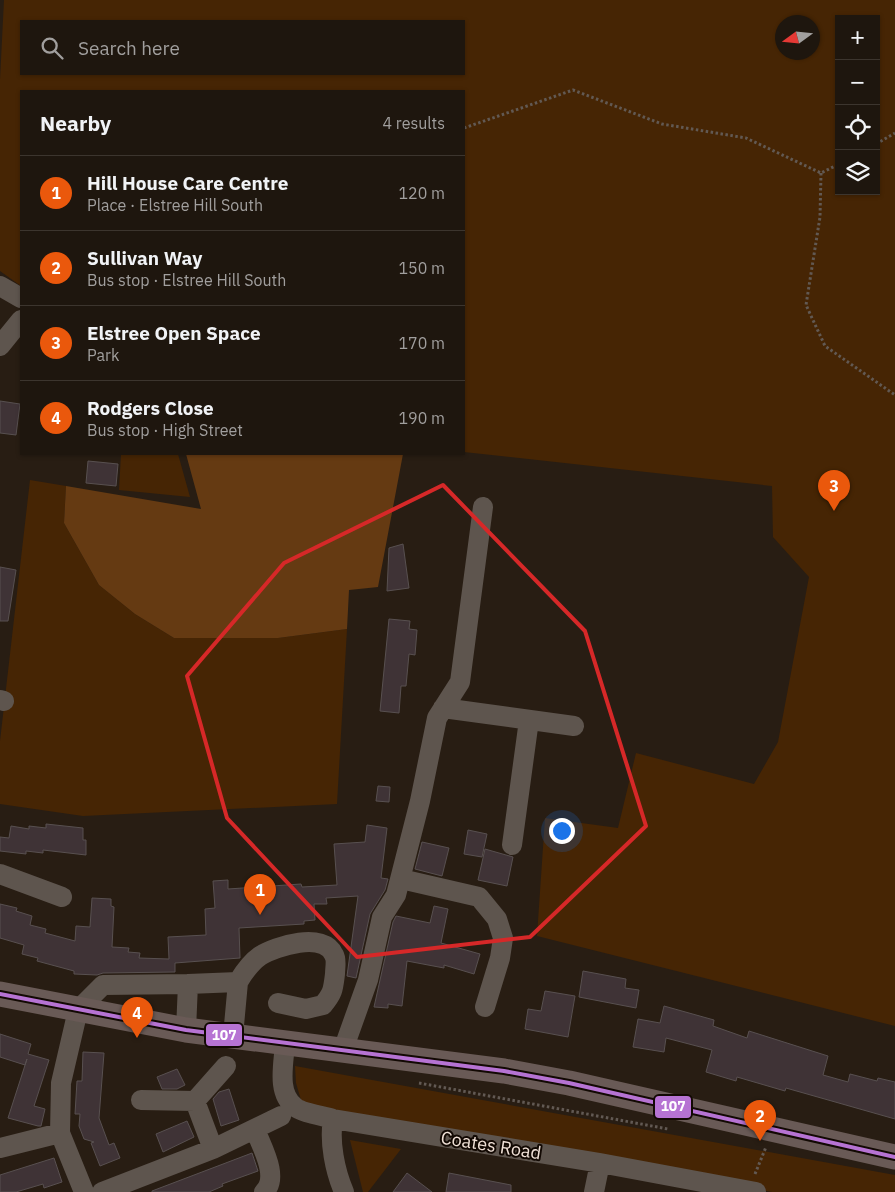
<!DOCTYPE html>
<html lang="en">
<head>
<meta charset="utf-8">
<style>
	:root { --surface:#1e160e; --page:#261f17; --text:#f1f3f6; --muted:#a19f9e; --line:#3c352e; --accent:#ea580c }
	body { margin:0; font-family:"IBM Plex Sans",sans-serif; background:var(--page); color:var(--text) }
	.controls { position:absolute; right:15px; top:15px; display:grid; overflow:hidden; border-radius:0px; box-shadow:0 1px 4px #0004 }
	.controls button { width:45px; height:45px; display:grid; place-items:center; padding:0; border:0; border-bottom:1px solid var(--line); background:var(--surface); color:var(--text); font:25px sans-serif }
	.compass { position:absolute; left:775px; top:15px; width:45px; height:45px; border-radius:50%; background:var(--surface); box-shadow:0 1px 4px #0004; rotate:255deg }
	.you { position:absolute; left:561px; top:830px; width:18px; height:18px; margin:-12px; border:4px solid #fff; border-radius:50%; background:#1a73e8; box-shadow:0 0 0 8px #1a73e833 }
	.badge { display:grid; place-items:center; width:32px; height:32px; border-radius:50%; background:var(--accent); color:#fff; font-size:16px; font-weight:700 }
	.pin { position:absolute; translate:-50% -41px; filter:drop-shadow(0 1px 2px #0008) }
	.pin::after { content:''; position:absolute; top:26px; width:18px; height:15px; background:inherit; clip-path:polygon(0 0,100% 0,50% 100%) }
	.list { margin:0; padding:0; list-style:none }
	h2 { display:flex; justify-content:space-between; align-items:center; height:65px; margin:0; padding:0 20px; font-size:21px }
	h2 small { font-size:16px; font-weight:400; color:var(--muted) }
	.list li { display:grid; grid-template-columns:32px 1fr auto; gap:15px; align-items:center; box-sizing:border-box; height:75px; padding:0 20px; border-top:1px solid var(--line) }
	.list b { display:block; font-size:19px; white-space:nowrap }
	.list p { margin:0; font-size:16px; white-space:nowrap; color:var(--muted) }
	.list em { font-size:16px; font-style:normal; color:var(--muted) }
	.icon { flex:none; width:28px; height:28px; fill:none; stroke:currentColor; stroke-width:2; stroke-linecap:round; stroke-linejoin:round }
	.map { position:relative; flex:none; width:895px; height:1192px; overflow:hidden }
	.search { position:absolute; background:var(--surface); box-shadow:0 1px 4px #0004; left:20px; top:20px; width:445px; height:55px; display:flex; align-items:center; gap:12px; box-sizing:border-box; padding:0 18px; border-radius:0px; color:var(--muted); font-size:19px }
	.panel { position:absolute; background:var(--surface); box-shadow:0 1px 4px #0004; left:20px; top:90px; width:445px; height:365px; border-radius:0px }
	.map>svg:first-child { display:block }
</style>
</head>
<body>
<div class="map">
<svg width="895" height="1192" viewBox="0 0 895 1192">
	<rect width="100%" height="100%" fill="#281d13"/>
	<path fill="#462504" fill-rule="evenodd" d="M4,0h891v1026l-358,-90 8,-118 73,10 18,-75 118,31 24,-42 31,-165 -36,-40 -1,-51 -308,-34v-361h-443v195l-21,-15v-191zM839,19h37v172h-37zM464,21v53h-443v-53zM812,22v30h-30v-30z
		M121,454h57l12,43 -71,-7z
		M30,480l36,6 -2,37 35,62 36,29 39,24h104l69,-9 -10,175 -254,12 -83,-12v-63z
		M295,1066l600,109v17h-123l-452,-83 -19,-9 -5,-17z
		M350,1140l51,9 -33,43h-5z"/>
	<path fill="#653a12" d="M186,454h217l-25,133 -29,3 -2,39 -69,9h-104l-39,-24 -36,-29 -35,-62 2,-37 135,23z"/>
	<path fill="#3f3336" stroke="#585050" d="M0,401l20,3 -4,31 -16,-2z
		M88,461l30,3 -2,22 -30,-3z
		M403,544l6,44 -22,3 2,-43z
		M0,567l16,3 -8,51h-8z
		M389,619l21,2 -1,8 8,1 -2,25 -6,-1 -3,32h-5l-2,27 -19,-2z
		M378,786l12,1 -1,15 -13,-1z
		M46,824l37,4v12h3v15l-43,-5v3l-17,-2v3l-26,-3v-14l9,1 2,-12 18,3v-3l17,2z
		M367,825l20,3 -6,50 7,1 -3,11 -15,24 -14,64 -9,-2 11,-80 -32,2 1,6h-13l1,16 -11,1v3l-65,4 1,30 -65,5v9l-72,1 -6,2 -23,-1v-3l-37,-10 1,-3 -16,-4 2,-9 -24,-7v-34l17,4 -1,3 16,5 -2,9 16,4 -1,4 30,8 1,-15 14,1 2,-29 19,1v7l3,1 -2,40 17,1 -1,4 12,1 -1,5 30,1 -1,-22 38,-2 -1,-26 10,-1 -2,-27 15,-1v9l73,-5 1,3 35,-2 -3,-41 31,-2z
		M468,830l19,4 -5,23 -18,-3z
		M422,842l27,6 -7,28 -27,-7z
		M485,849l28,8 -6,29 -29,-6z
		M434,906l14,3 -7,34 39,11 -6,20 -30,-9v3l-37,-7 -5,45 -14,-2v4l-14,-1 19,-85 3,-6 34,7z
		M583,971l43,8 -1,9 14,2 -3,18 -57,-11z
		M545,991l30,5 -7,41 -43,-8 3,-20 13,2z
		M664,1006l50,14 -1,6 34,12 2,-7 79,25 -5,19 25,7 2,-8 27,7 1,-3 17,4v37l-109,-31 -1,3 -48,-14 -1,4 -30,-9 6,-22 -46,-12 -2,14 -31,-5 5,-28 22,4z
		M0,1034l31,10 -3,10 21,6 -15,46 11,3 -4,17h-3l-30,-8 19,-59 -2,6 -25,-8z
		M83,1052l21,1 -5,65 10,27 5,-2 6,15 -20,8 -9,-23 3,-1 -10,-3 -5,-13 1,-12h-5l2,-33h5z
		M177,1069l8,16 -8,4h-15l-5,-12z
		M229,1089l10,31 -18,6 -8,-27 6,-7z
		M187,1121l7,16 -31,15 -7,-18z
		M252,1153l6,18 -36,13 1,2 -14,6h-57v-1z
		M54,1158l8,24 -18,6 -1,-4 -27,8h-16v-17z
		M407,1173l25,19h-39z
		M449,1173l62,12v7h-65z"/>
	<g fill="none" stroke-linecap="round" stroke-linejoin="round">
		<path stroke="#625953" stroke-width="3" stroke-dasharray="2.5 2.5" stroke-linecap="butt" d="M464,128l109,-38 89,34 84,14 75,35 18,-9
			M876,144l19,-11
			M821,173l-1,44 -14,88 19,41 70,49
			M419,1083l249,46
			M755,1174l11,-27"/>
		<path stroke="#5e554e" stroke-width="20" d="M0,286l21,12
			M0,346l21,-26
			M0,700l4,1
			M443,708l131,18
			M512,845l17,-125
			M0,874l62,23
			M401,879l78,18 18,22 6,19 -3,20 -15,49
			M238,982c6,-10 12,-19 22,-26 16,-10 64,-25 74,-1 3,5 1,13 1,19 -2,16 -2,19 -12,31l-17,4 -28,-6
			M186,1030l2,-46 50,-2 -5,54
			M285,1043c-1,20 -9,50 10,64 7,6 29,9 38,12l267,44 156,29
			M343,1050l25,-70 14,-63 14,-22 24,-94 17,-83 23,-36 23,-175
			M141,1100l54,1 18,48
			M195,1101l31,-35
			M333,1119c-4,23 2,52 11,73
			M255,1129c6,17 25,48 9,63
			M0,1148l60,-15
			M84,1192l-24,-59 1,-50 17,-73 25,-25 85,-1
			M102,1192l111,-43 68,-33
			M594,1192l6,-29"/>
		<path stroke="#695a56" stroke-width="25" d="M0,994l186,36 318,41 65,12 326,74"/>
		<defs>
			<path id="bus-1" d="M0,994l186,36 318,41 65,12 326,74"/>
		</defs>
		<use href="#bus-1" stroke="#120903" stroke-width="8"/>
		<use href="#bus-1" stroke="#b673d3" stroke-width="4"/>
	</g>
	<path fill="none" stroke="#d62828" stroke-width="4" stroke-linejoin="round" d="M443,485l142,146 61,195 -116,111 -173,20 -130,-139 -40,-142 97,-113z"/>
	<g text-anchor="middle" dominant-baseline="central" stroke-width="4" stroke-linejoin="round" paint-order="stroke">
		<g font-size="18" fill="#f0e1d7" stroke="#120903">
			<text transform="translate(491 1145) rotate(9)">Coates Road</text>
		</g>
	</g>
	<g stroke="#120903" stroke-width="2">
		<rect x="205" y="1023" width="38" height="24" rx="5" fill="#b673d3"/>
		<rect x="654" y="1095" width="38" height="24" rx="5" fill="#b673d3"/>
	</g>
	<g font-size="14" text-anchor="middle" font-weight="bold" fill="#fff">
		<text x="224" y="1040">107</text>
		<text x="673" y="1111">107</text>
	</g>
</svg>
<div class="controls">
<button>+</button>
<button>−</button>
<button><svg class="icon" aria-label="locate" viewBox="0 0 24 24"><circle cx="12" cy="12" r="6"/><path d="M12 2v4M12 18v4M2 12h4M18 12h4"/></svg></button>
<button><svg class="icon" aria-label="layers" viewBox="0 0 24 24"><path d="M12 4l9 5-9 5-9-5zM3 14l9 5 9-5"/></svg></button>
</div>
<svg class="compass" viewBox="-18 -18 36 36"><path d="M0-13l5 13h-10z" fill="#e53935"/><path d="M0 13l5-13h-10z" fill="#a19f9e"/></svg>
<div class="you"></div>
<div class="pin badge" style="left:260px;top:915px">1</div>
<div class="pin badge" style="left:760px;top:1141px">2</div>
<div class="pin badge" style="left:834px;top:511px">3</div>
<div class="pin badge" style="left:137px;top:1038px">4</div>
<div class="search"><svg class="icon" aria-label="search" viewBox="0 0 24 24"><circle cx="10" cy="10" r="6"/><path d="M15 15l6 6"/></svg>Search here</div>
<section class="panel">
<h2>Nearby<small>4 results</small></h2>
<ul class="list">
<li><span class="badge">1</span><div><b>Hill House Care Centre</b><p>Place · Elstree Hill South</p></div><em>120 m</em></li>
<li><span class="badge">2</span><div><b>Sullivan Way</b><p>Bus stop · Elstree Hill South</p></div><em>150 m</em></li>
<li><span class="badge">3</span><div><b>Elstree Open Space</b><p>Park</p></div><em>170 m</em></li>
<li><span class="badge">4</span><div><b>Rodgers Close</b><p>Bus stop · High Street</p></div><em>190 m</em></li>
</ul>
</section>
</div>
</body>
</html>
